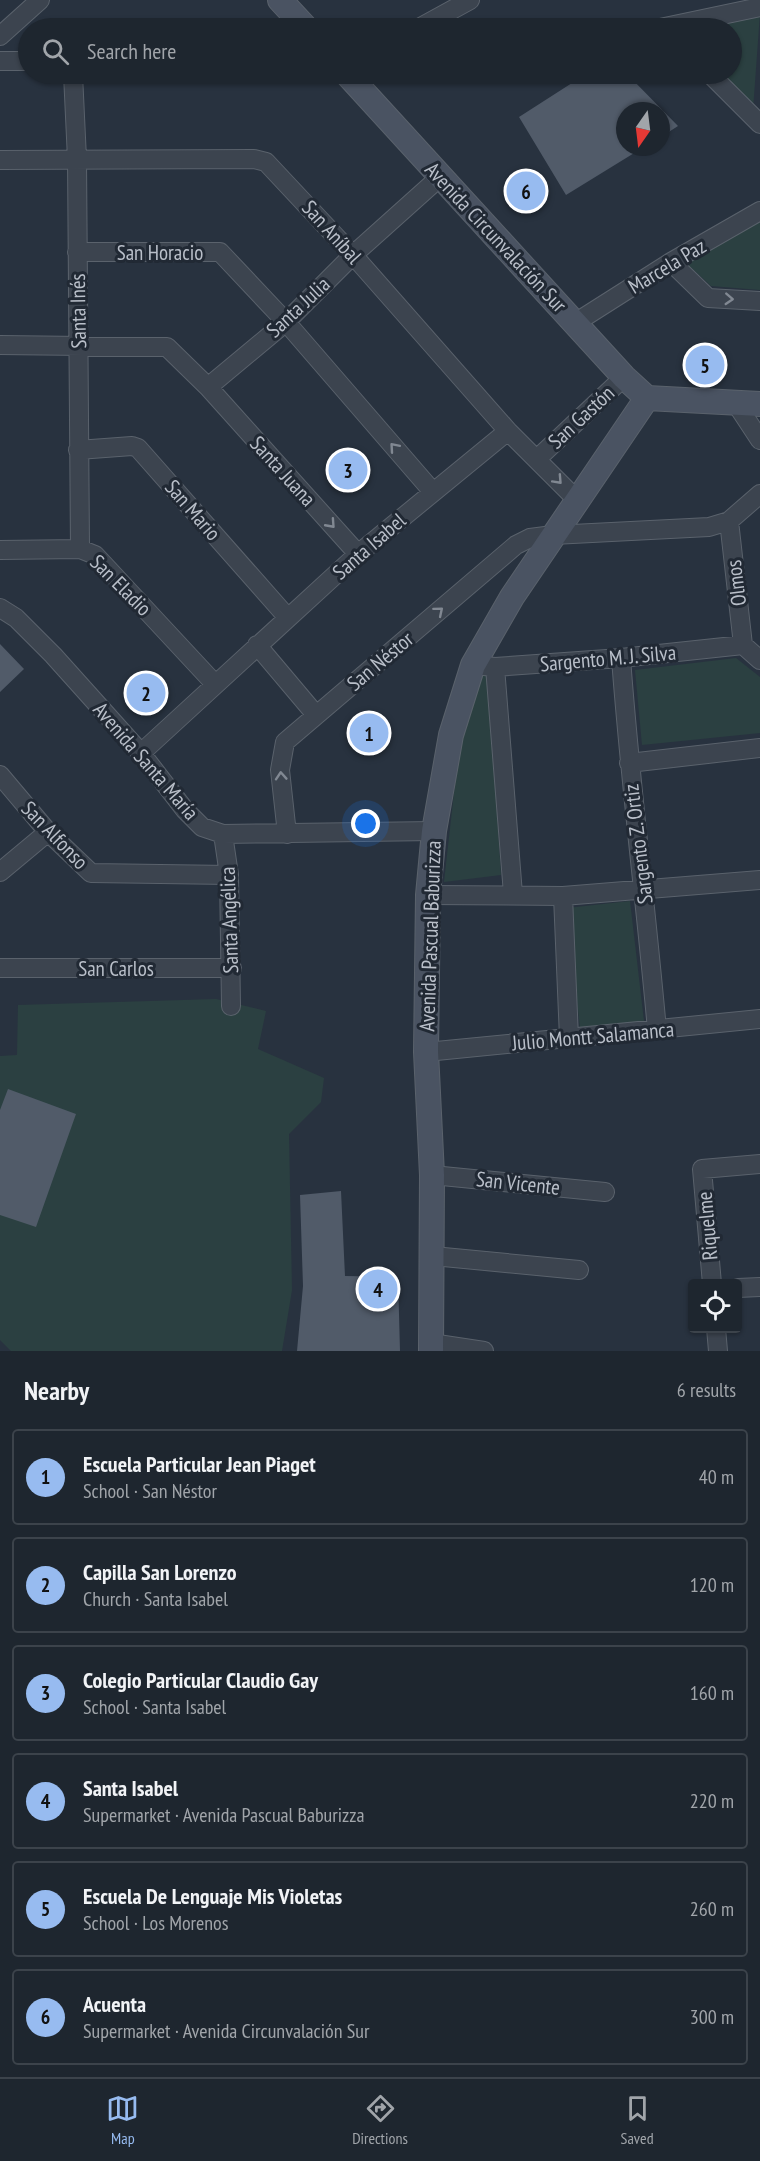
<!DOCTYPE html>
<html lang="en">
<head>
<meta charset="utf-8">
<style>
	:root { --surface:#1e262f; --page:#2b323b; --text:#f1f3f6; --muted:#a1a5aa; --line:#3c434b; --accent:#97bbf0 }
	body { margin:0; font-family:"PT Sans Narrow",sans-serif; background:var(--page); color:var(--text) }
	.controls { position:absolute; right:18px; bottom:18px; display:grid; overflow:hidden; border-radius:6px; box-shadow:0 2px 4px #0004 }
	.controls button { width:54px; height:54px; display:grid; place-items:center; padding:0; border:0; border-bottom:2px solid var(--line); background:var(--surface); color:var(--text); font:30px sans-serif }
	.compass { position:absolute; left:616px; top:102px; width:54px; height:54px; border-radius:50%; background:var(--surface); box-shadow:0 2px 4px #0004; rotate:194deg }
	.you { position:absolute; left:366px; top:824px; width:21px; height:21px; margin:-15px; border:4px solid #fff; border-radius:50%; background:#1a73e8; box-shadow:0 0 0 9px #1a73e833 }
	.badge { display:grid; place-items:center; width:39px; height:39px; border-radius:50%; background:var(--accent); color:#111; font-size:20px; font-weight:700 }
	.pin { position:absolute; translate:-50% -50%; border:3px solid #fff; box-shadow:0 2px 6px #0006 }
	.list { margin:0; padding:0; list-style:none }
	h2 { display:flex; justify-content:space-between; align-items:center; height:78px; margin:0; padding:0 24px; font-size:26px }
	h2 small { font-size:20px; font-weight:400; color:var(--muted) }
	.list li { display:grid; grid-template-columns:39px 1fr auto; gap:18px; align-items:center; box-sizing:border-box; height:96px; margin:0 12px 12px; padding:0 12px; border:2px solid var(--line); border-radius:6px }
	.list b { display:block; font-size:22px; white-space:nowrap }
	.list p { margin:0; font-size:20px; white-space:nowrap; color:var(--muted) }
	.list em { font-size:20px; font-style:normal; color:var(--muted) }
	.icon { flex:none; width:33px; height:33px; fill:none; stroke:currentColor; stroke-width:2; stroke-linecap:round; stroke-linejoin:round }
	.map { position:relative; flex:none; width:760px; height:1351px; overflow:hidden }
	.search { position:absolute; background:var(--surface); box-shadow:0 2px 4px #0004; left:18px; right:18px; top:18px; height:66px; display:flex; align-items:center; gap:15px; box-sizing:border-box; padding:0 21px; border-radius:33px; color:var(--muted); font-size:22px }
	.sheet { height:726px; background:var(--surface) }
	nav { display:flex; justify-content:space-around; align-items:center; box-sizing:border-box; height:84px; border-top:2px solid var(--line); background:var(--surface); font-size:16px; color:var(--muted) }
	nav a { display:grid; justify-items:center; gap:3px }
	nav .on { color:var(--accent) }
	.map>svg:first-child { display:block }
</style>
</head>
<body>
<div class="map">
<svg width="760" height="1351" viewBox="0 0 760 1351">
	<rect width="100%" height="100%" fill="#28323f"/>
	<path fill="#2b4041" d="M760,13l-7,97 -35,-36h14v-46h-47z
		M760,217v73l-49,-4 -27,-25z
		M736,658l24,19v56l-118,12 -7,-75z
		M488,669l13,206 -57,7 16,-143 17,-67z
		M630,901l14,120 -64,7 -13,-120z
		M216,999l50,12 -8,38 66,29 -3,24 -32,32 3,156 -10,61h-271l-11,-11v-284l17,-1 1,-50z"/>
	<path fill="#515b69" d="M586,74h41l51,52 -17,11v-26h-36v36h19l-78,48 -47,-78z
		M0,644l24,25 -24,23z
		M8,1089l68,25 -40,113 -36,-12v-105z
		M341,1191l4,85 53,1 2,74h-103l6,-65 -3,-91z"/>
	<g fill="none" stroke-linecap="round" stroke-linejoin="round">
		<defs>
			<path id="minor" d="M419,28l51,-28
				M660,28l100,-21
				M0,36l40,-36
				M0,61h28
				M73,74l4,85 3,390
				M710,74l50,50
				M0,160l254,-1 12,3 87,93 155,176 69,69
				M77,252h143l66,70 147,170
				M671,262l37,36 52,3
				M575,323l96,-61 89,-51
				M0,345l167,2 41,40 150,167
				M208,387l78,-65 67,-67 87,-78
				M735,402l25,38
				M78,450l54,-4 6,2 150,170
				M538,458l86,-81
				M729,521l14,124
				M0,550l80,-1 15,6 119,128
				M0,608l16,10 37,37 88,98 44,57 17,17 21,7 211,-3
				M257,645l59,70
				M743,645l17,15
				M621,658c9,124 25,248 36,372
				M473,665l22,2 126,-9 122,-13
				M495,667l18,227
				M141,753l217,-199 150,-123
				M629,763l131,-15
				M0,775l48,57 43,41 138,2
				M223,834l6,41 2,131
				M287,834l-7,-64 5,-28 231,-197 14,-7 23,-3 156,-8 20,-6 31,-27
				M0,872l48,-40
				M428,895l135,1 197,-16
				M563,896l6,142
				M0,968h232
				M426,1052l334,-33
				M432,1175l173,17
				M433,1256l146,14
				M712,1284l-10,-115 58,-5
				M738,1288l22,-1
				M716,1328l2,23
				M431,1343l53,8"/>
			<path id="secondary" d="M280,0l26,28
				M347,74l277,303 23,21
				M647,398l113,6
				M431,1351l1,-176 -6,-123 2,-157 6,-64 17,-96 22,-70 39,-68 135,-199"/>
		</defs>
		<use href="#minor" stroke="#5a626c" stroke-width="20"/>
		<use href="#secondary" stroke="#5a626c" stroke-width="26"/>
		<use href="#minor" stroke="#3c444f" stroke-width="18"/>
		<use href="#secondary" stroke="#4a5362" stroke-width="24"/>
	</g>
	<defs><path id="oneway-chevron" d="M-2-3.5L2.5 0L-2 3.5" fill="none" stroke-width="1.6" stroke-linecap="round" stroke-linejoin="round" transform="scale(1.5)"/></defs>
	<g stroke="#818892">
		<use href="#oneway-chevron" transform="translate(729 299) rotate(3)"/>
		<use href="#oneway-chevron" transform="translate(394 447) rotate(-131)"/>
		<use href="#oneway-chevron" transform="translate(558 480) rotate(47)"/>
		<use href="#oneway-chevron" transform="translate(331 524) rotate(48)"/>
		<use href="#oneway-chevron" transform="translate(439 611) rotate(-40)"/>
		<use href="#oneway-chevron" transform="translate(281 776) rotate(-94)"/>
	</g>
	<g text-anchor="middle" dominant-baseline="central" stroke-width="6" stroke-linejoin="round" paint-order="stroke">
		<g font-size="21" fill="#b9bfc9" stroke="#212934">
			<text transform="translate(332 232) rotate(48)">San Aníbal</text>
			<text transform="translate(496 237) rotate(47)">Avenida Circunvalación Sur</text>
			<text x="160" y="252">San Horacio</text>
			<text transform="translate(667 266) rotate(-31)">Marcela Paz</text>
			<text transform="translate(298 307) rotate(-43)">Santa Julia</text>
			<text transform="translate(78 311) rotate(-91)">Santa Inés</text>
			<text transform="translate(581 417) rotate(-43)">San Gastón</text>
			<text transform="translate(283 471) rotate(48)">Santa Juana</text>
			<text transform="translate(193 510) rotate(49)">San Mario</text>
			<text transform="translate(369 546) rotate(-41)">Santa Isabel</text>
			<text transform="translate(736 583) rotate(-97)">Olmos</text>
			<text transform="translate(121 585) rotate(45)">San Eladio</text>
			<text transform="translate(608 658) rotate(-5)">Sargento M. J. Silva</text>
			<text transform="translate(380 661) rotate(-40)">San Néstor</text>
			<text transform="translate(146 761) rotate(49)">Avenida Santa María</text>
			<text transform="translate(55 835) rotate(46)">San Alfonso</text>
			<text transform="translate(638 844) rotate(-97)">Sargento Z. Ortiz</text>
			<text transform="translate(229 920) rotate(-92)">Santa Angélica</text>
			<text transform="translate(430 936) rotate(-88)">Avenida Pascual Baburizza</text>
			<text x="116" y="968">San Carlos</text>
			<text transform="translate(593 1036) rotate(-5)">Julio Montt Salamanca</text>
			<text transform="translate(518 1183) rotate(6)">San Vicente</text>
			<text transform="translate(707 1226) rotate(-95)">Riquelme</text>
		</g>
	</g>
</svg>
<div class="controls">
<button><svg class="icon" aria-label="locate" viewBox="0 0 24 24"><circle cx="12" cy="12" r="6"/><path d="M12 2v4M12 18v4M2 12h4M18 12h4"/></svg></button>
</div>
<svg class="compass" viewBox="-18 -18 36 36"><path d="M0-13l5 13h-10z" fill="#e53935"/><path d="M0 13l5-13h-10z" fill="#a1a5aa"/></svg>
<div class="you"></div>
<div class="pin badge" style="left:369px;top:733px">1</div>
<div class="pin badge" style="left:146px;top:693px">2</div>
<div class="pin badge" style="left:348px;top:470px">3</div>
<div class="pin badge" style="left:378px;top:1289px">4</div>
<div class="pin badge" style="left:705px;top:365px">5</div>
<div class="pin badge" style="left:526px;top:191px">6</div>
<div class="search"><svg class="icon" aria-label="search" viewBox="0 0 24 24"><circle cx="10" cy="10" r="6"/><path d="M15 15l6 6"/></svg>Search here</div>
</div>
<section class="sheet">
<h2>Nearby<small>6 results</small></h2>
<ul class="list">
<li><span class="badge">1</span><div><b>Escuela Particular Jean Piaget</b><p>School · San Néstor</p></div><em>40 m</em></li>
<li><span class="badge">2</span><div><b>Capilla San Lorenzo</b><p>Church · Santa Isabel</p></div><em>120 m</em></li>
<li><span class="badge">3</span><div><b>Colegio Particular Claudio Gay</b><p>School · Santa Isabel</p></div><em>160 m</em></li>
<li><span class="badge">4</span><div><b>Santa Isabel</b><p>Supermarket · Avenida Pascual Baburizza</p></div><em>220 m</em></li>
<li><span class="badge">5</span><div><b>Escuela De Lenguaje Mis Violetas</b><p>School · Los Morenos</p></div><em>260 m</em></li>
<li><span class="badge">6</span><div><b>Acuenta</b><p>Supermarket · Avenida Circunvalación Sur</p></div><em>300 m</em></li>
</ul>
</section>
<nav>
<a class="on"><svg class="icon" aria-label="map" viewBox="0 0 24 24"><path d="M3 6l6-2 6 2 6-2v14l-6 2-6-2-6 2zM9 4v14M15 6v14"/></svg>Map</a>
<a><svg class="icon" aria-label="directions" viewBox="0 0 24 24"><path d="M12 3l9 9-9 9-9-9zM9 14v-3h6M13 9l2 2-2 2"/></svg>Directions</a>
<a><svg class="icon" aria-label="saved" viewBox="0 0 24 24"><path d="M7 4h10v16l-5-4-5 4z"/></svg>Saved</a>
</nav>
</body>
</html>
